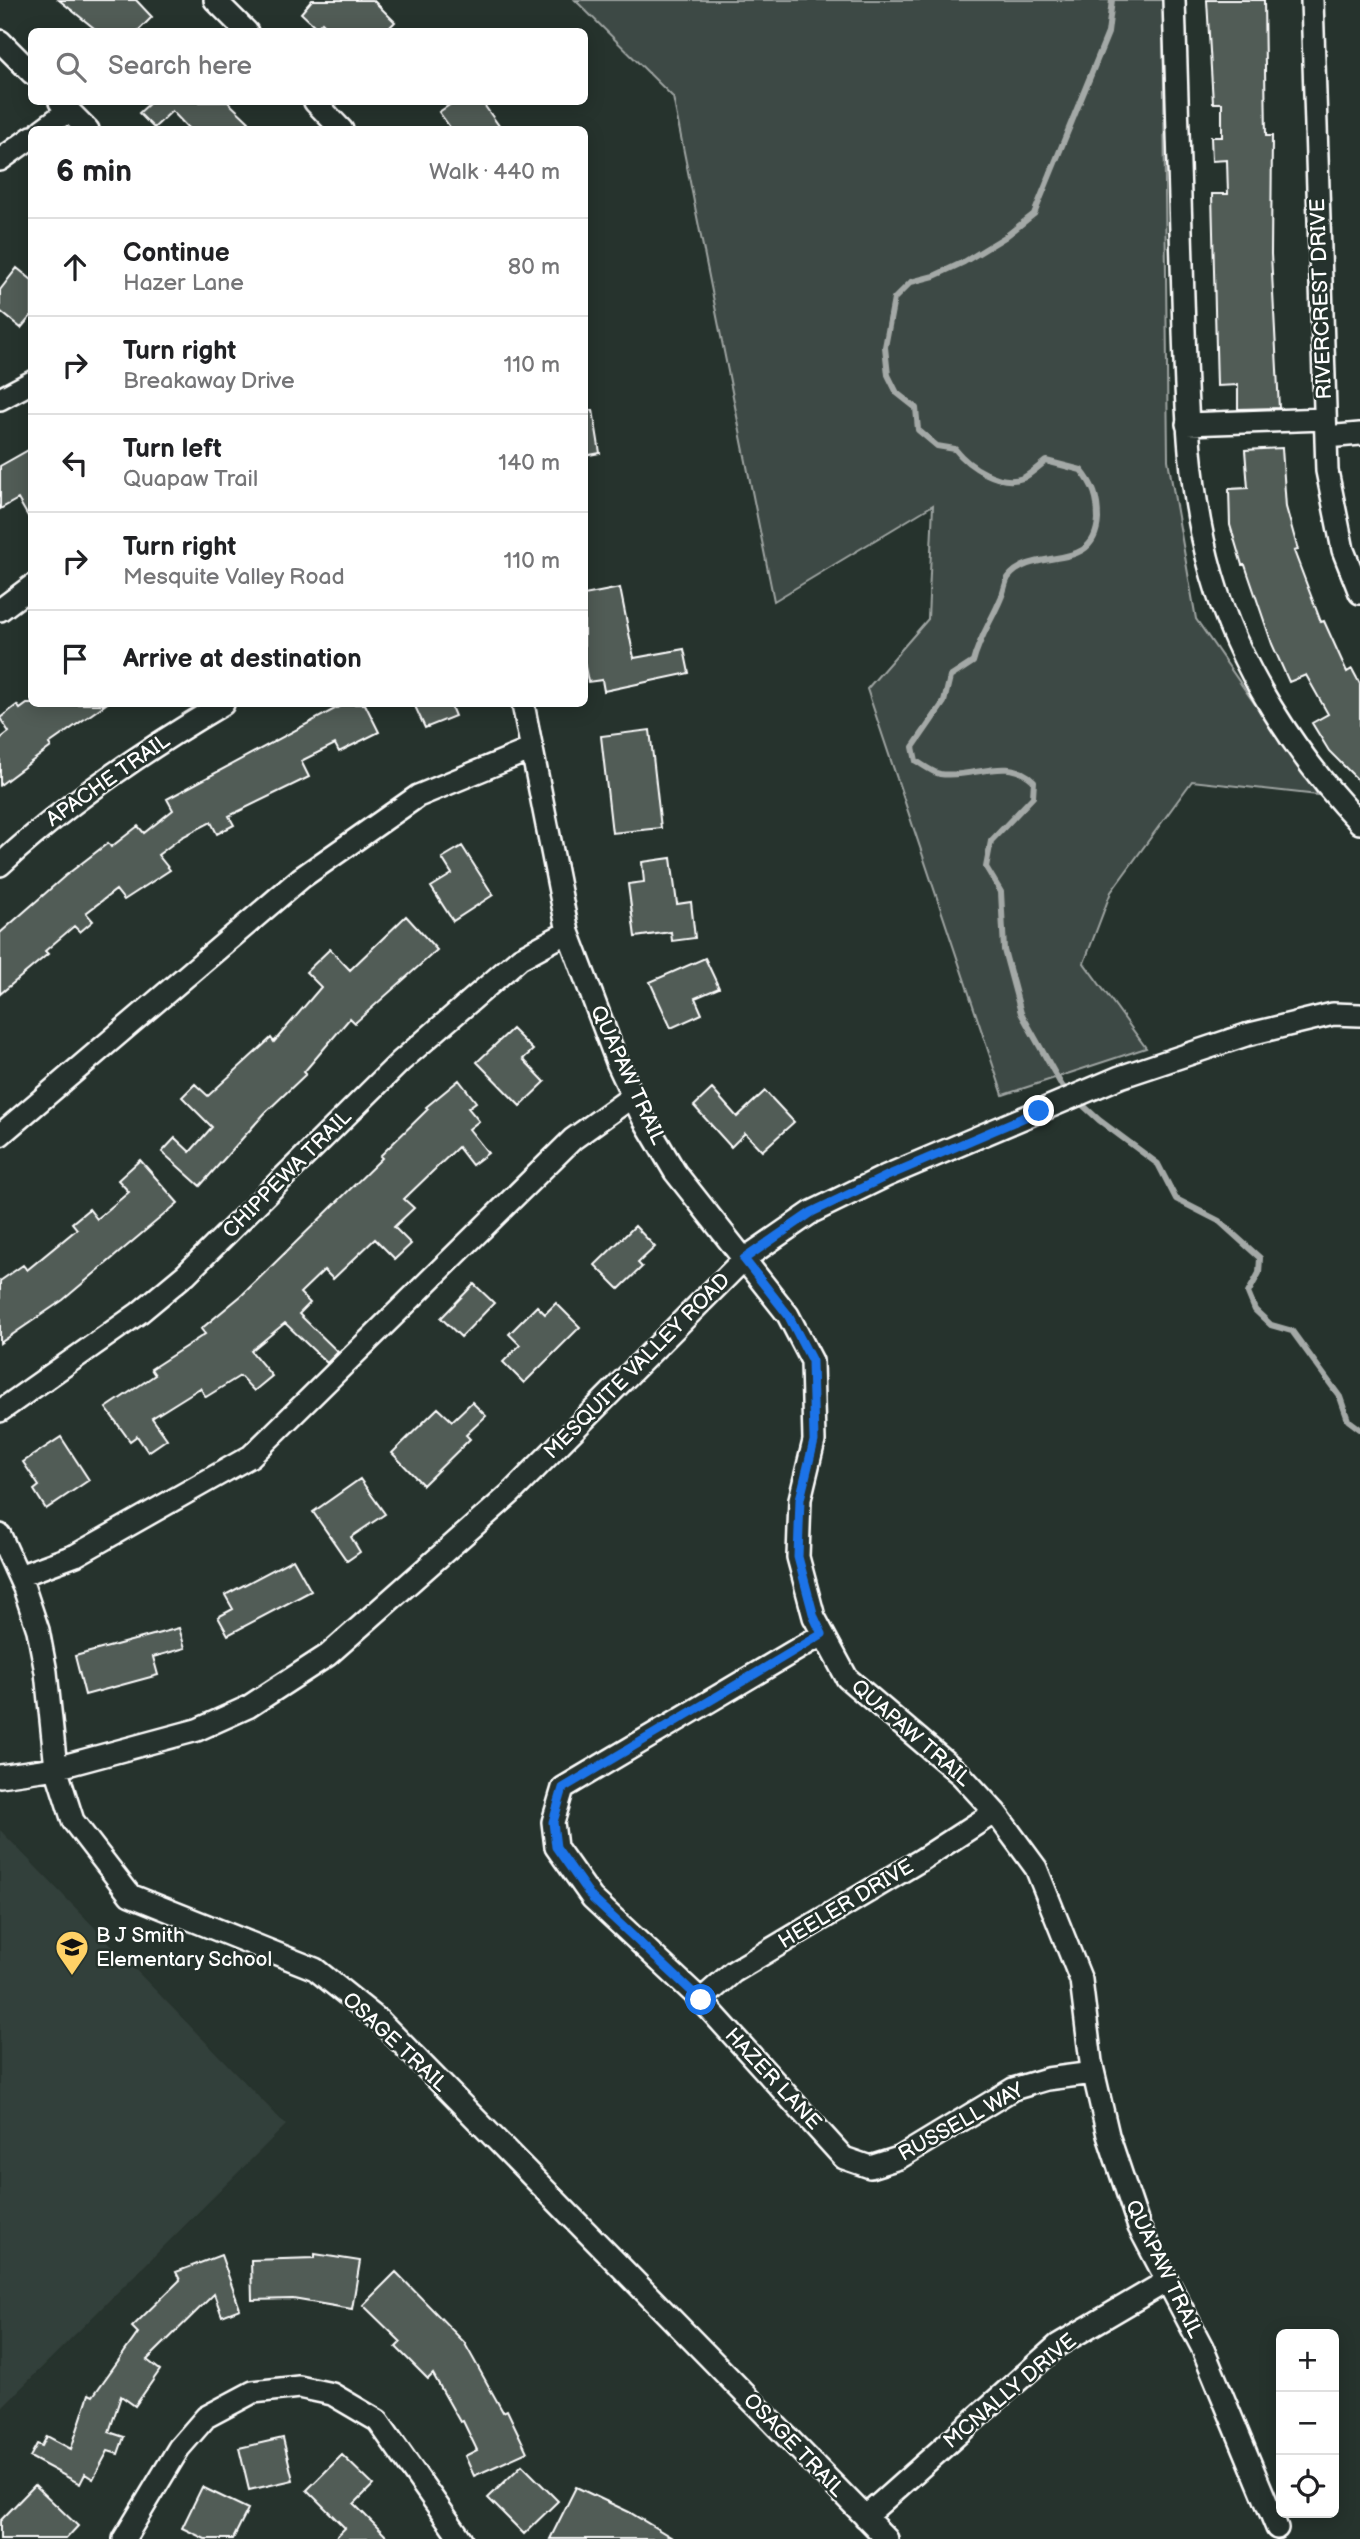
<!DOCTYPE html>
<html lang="en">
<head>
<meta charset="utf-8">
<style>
	:root { --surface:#fff; --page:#f2f2f2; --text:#202124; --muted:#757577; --line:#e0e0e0 }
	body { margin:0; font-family:"Balsamiq Sans",sans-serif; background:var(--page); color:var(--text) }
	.controls { position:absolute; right:21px; bottom:21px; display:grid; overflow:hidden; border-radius:10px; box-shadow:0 4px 18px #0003 }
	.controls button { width:63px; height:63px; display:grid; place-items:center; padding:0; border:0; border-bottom:2px solid var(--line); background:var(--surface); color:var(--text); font:35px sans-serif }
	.stop { position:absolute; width:21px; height:21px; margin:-16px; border:5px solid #1a73e8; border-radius:50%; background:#fff }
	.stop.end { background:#1a73e8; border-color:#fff; box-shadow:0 2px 7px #0008 }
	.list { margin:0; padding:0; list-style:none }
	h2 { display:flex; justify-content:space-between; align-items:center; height:91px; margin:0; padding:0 28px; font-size:30px }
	h2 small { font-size:23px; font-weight:400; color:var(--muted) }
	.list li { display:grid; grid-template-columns:46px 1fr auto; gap:21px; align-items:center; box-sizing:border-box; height:98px; padding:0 28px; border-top:2px solid var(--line) }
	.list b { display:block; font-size:26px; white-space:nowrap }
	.list p { margin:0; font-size:23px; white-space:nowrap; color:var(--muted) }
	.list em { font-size:23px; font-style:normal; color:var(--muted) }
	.icon { flex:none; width:38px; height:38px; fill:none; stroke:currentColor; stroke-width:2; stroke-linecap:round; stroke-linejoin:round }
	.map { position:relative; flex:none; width:1360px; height:2539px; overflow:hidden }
	.search { position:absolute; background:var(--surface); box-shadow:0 4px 18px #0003; left:28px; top:28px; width:560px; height:77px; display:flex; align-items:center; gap:18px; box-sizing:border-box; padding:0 24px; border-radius:10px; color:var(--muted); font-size:26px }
	.panel { position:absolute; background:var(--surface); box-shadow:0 4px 18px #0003; left:28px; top:126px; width:560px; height:581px; border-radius:10px }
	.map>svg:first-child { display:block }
</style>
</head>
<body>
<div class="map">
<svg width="1360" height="2539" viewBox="0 0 1360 2539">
	<rect width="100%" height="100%" fill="#26332d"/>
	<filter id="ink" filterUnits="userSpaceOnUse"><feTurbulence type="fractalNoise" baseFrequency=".0143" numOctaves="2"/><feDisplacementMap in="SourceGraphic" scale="14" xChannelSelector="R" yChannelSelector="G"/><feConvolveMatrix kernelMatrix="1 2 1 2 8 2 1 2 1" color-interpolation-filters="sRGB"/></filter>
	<g filter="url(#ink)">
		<path fill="#333f3a" d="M0,1830l286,295 -286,284z"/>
		<path fill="#3e4944" stroke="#9ea4a2" stroke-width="2" d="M575,0h588l5,460 28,159 122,176 -126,-14 -81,111 -27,71 62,85 -143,47 -136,-406 61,-70 5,-114 -159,96 -101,-504z"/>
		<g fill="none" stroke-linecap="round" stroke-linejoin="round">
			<path stroke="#a4a9a7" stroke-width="6" d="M1112,0l-4,33 -74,181 -29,23 -41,25 -30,14 -23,6 -17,17 -9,48 3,28 9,18 19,15 2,22 19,16 18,3c13,17 45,38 68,29 8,-4 16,-12 23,-17l35,9c13,16 17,28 17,49 -3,56 -65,26 -90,59 -3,5 -4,14 -7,20 -9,22 -22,40 -28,64l-23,15 -6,25 -31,45 3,14c7,4 16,11 24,13 33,5 68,-19 94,7l-1,16 -42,44 -5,26 15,25 3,58 17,63 41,73 37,34 59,44 18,35 43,22 41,37 -1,15 -11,20 7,17 16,15 21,6 48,66 8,23 12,9"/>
		</g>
		<path fill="#515c57" stroke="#fff" stroke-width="2" d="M59,0h77l16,17 -15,15h-38z
			M312,0h61l22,22 -10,10h-53l-10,-10 -5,6 -16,-15z
			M1207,0h57l2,136h6l-1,118 8,154 -41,1v-24l-21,1 -5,-192h16l-1,-34 -15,1 -1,-24h11v-34h-9z
			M151,102h77l21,20 -8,8h-51l-18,-19 -18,17 -15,-15z
			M454,102h28l20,28h-50l-13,-18z
			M17,268l15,12v35l-11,13 -21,-17v-21z
			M593,410l7,43 -16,3v-45z
			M32,448v75l-14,-24 -18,10v-43z
			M1282,448l4,59 12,43 -4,1 27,71 3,-1 23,51 5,-3 8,15v98l-31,-31 -17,-28 16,-9 -22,-39 -17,7 -17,-38 -27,-79h-3l-12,-40 -1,-36 19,-1 -3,-38z
			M620,588l14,70 50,-9 5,24 -85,18 -2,-11 -14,2 -4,-20v-67z
			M27,704h79l-57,40 2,3 -51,38v-46l9,-7 -9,-14 17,-13 3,4z
			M344,704h21l14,28 -40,20 -4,-8 -34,17 8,16 -80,39 5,9 -17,9 -6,-12 -29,15 -24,18 12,15 -46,30 -8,-10 -30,23 7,8 -13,11 -6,-6 -29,25 3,3 -48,40v-61l65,-57 43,-33 3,4 27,-21 6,7 29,-23 -6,-11z
			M414,704h36l5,12 -30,12z
			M650,730l11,98 -49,5 -11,-97z
			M462,846l31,49 -40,26 -22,-34 21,-13 -10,-16z
			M671,858l6,46 14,-2 4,36 -23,3 -1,-9 -36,5 -7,-53 16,-2 -2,-20z
			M406,916l31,34 -82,73 -5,-5 -46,54 2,2 -41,39 -65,73 -38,-34 13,-14 15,14 22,-25 -30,-30 13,-13 13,12 63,-58 3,4 47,-55 -15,-15 24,-23 20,21z
			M705,958l14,30 -24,10 7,16 -31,14 -21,-46z
			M512,1029l21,21 -10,9 22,23 -25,24 -43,-44z
			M459,1080l17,22 -8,6 11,13 -10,8 19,24 -16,12 -14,-18 -54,52 10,9 -20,19 17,17 -16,15 -20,-20 -42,40 -9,-9 -24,23 10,10 -11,11 39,38 -11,11 -42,-40 -34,28 21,25 -18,15 -14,-15 -34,21 -6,-9 -48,30 15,21 -19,13 -11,-16 -7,5 -24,-33 49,-33 -4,-6 54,-35 -4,-5 41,-34 140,-137 -2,-2 48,-47 -2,-2z
			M712,1089l25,28 28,-26 29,31 -32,29 -17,-18 -14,14 -37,-41z
			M140,1160l38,43 -115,97 -63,43v-62l23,-16 4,5 50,-41 -5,-6 17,-14 8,10 32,-27 -11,-12z
			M635,1226l20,21 -17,16 4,4 -23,22 -24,-24z
			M474,1284l20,19 -33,34 -20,-19z
			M556,1303l24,24 -56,56 -21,-21 17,-17 -11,-11 28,-28 8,8z
			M472,1402l14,14 -20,19 4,4 -47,46 -31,-32 46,-45 14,13z
			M61,1437l28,43 -43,29 -12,-19 5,-4 -16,-24z
			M360,1479l25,35 -34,23 9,15 -13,9 -34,-49z
			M293,1559l18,32 -83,44 -10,-18 15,-8 -8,-14z
			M179,1628l6,20 -32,9 5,18 -73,20 -10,-39z
			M315,2254l45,7 -8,48 -59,-10 -41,1 -1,-40 64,-2z
			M221,2255l19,54 -18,7 -8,-22 -67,66 13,10 -25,36 -14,-10 -12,36 15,5 -6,17 -10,-3 -15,28 -8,-5 -5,10 -50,-27 7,-13 5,2 5,-10 24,13 18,-55 4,2 45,-63 -6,-6 48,-47 -4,-8z
			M396,2272l68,70 39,70 4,-2 20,42 -53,24 -9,-20 12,-6 -14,-29 -3,1 -27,-48 -5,5 -32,-32 5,-5 -38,-37z
			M283,2438l10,42 -44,10 -10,-42z
			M342,2455l31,30 -19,19 35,35h-55l11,-11 -38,-38z
			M522,2465l36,36 -34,33 -36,-36z
			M35,2485l43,41 -12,13h-66v-18z
			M202,2487l46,22 -15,30h-28l-23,-11z
			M576,2487l53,25 45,27h-124z"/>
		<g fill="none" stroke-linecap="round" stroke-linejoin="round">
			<defs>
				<path id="minor" d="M215,0l32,32
					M1174,0c3,99 6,198 9,297 3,93 3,188 29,278 26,91 83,180 148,248
					M1312,0l15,471 16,79 17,43
					M0,41l32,32
					M60,102l28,28
					M315,102l27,28
					M42,130l27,-20
					M0,160l32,-23
					M0,399l32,-17
					M1187,424l138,-5
					M1326,437l34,-3
					M0,610l32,-24
					M523,704l45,228 49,130 26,56 32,54 113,143 24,46 2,80 -14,58 -2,58 16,60 33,61 114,97 34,37 41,56 45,112 10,82 17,73 31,92 63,120 75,181
					M0,865c68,-63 143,-114 223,-161
					M0,1135l301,-257 117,-82 114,-47
					M0,1411l139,-98 47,-39 214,-212 120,-104 48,-26
					M0,1535l24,53 14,42 8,42 10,96 17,53 57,74 185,74 65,52 507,518
					M19,1576l57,-21 175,-99 322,-317 60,-43
					M823,1634l-260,154 -10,34 3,25 36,51 109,102 143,158 26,9 29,-9 114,-69 34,-10 46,-6
					M0,1776l56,-8 141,-38 51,-23 80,-52 182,-161 234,-235 68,-47 74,-36 234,-99 126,-42 87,-21 27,1
					M701,2000l32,-28 188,-112 74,-48
					M865,2517l193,-172 109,-64
					M124,2539l55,-91 27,-31 47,-25 46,-5 33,7 46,27 83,118"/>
			</defs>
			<use href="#minor" stroke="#fff" stroke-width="26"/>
			<use href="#minor" stroke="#26332d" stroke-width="21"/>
		</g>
	</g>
	<g fill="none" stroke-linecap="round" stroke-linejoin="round" filter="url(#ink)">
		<path stroke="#1a73e8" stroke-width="9" d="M701,2000l-109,-102 -36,-51 -3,-25 10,-34 259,-154 -8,-17 -16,-60 2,-58 14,-58 -2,-80 -24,-46 -44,-56 68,-47 75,-36 152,-65"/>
	</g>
	<defs>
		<symbol id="school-pin" viewBox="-11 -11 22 30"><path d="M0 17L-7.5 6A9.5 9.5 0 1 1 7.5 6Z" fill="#ffd166" stroke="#26332d"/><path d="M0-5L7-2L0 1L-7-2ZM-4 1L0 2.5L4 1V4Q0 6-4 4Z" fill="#111"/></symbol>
	</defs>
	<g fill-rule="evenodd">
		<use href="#school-pin" x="53" y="1928" width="38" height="52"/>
	</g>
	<g text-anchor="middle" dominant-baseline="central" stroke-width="5" stroke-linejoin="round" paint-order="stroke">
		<g font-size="21" fill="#fff" stroke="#26332d">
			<text transform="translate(1321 299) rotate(-92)">RIVERCREST DRIVE</text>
			<text transform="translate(108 780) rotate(-35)">APACHE TRAIL</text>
			<text transform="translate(628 1075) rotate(65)">QUAPAW TRAIL</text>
			<text transform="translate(287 1174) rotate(-45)">CHIPPEWA TRAIL</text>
			<text transform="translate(637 1366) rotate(-45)">MESQUITE VALLEY ROAD</text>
			<text transform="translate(911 1733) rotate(41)">QUAPAW TRAIL</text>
			<text transform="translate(846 1904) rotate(-31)">HEELER DRIVE</text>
			<text transform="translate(395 2042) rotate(43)">OSAGE TRAIL</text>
			<text transform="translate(773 2079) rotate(47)">HAZER LANE</text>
			<text transform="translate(961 2122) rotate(-29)">RUSSELL WAY</text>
			<text transform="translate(1164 2269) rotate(64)">QUAPAW TRAIL</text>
			<text transform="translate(1010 2391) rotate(-40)">MCNALLY DRIVE</text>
			<text transform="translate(794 2445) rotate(46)">OSAGE TRAIL</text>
		</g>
		<g font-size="21" fill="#fff" stroke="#26332d" text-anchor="start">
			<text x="96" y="1935">B J Smith<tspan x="96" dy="24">Elementary School</tspan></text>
		</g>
	</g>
</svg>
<div class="controls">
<button>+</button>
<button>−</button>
<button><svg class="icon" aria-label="locate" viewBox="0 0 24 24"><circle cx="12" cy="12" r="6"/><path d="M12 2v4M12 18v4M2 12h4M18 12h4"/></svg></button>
</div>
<div class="stop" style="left:701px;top:2000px"></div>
<div class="stop end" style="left:1039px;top:1111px"></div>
<div class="search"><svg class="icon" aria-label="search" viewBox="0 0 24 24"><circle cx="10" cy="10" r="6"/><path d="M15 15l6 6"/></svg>Search here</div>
<section class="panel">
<h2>6 min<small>Walk · 440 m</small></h2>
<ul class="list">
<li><svg class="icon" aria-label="ahead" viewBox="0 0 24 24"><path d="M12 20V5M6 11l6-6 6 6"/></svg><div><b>Continue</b><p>Hazer Lane</p></div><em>80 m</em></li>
<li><svg class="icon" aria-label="right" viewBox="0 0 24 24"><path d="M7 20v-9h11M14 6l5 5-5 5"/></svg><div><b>Turn right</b><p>Breakaway Drive</p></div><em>110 m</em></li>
<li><svg class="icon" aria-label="left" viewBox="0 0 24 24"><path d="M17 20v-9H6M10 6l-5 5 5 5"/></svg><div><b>Turn left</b><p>Quapaw Trail</p></div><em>140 m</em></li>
<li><svg class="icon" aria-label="right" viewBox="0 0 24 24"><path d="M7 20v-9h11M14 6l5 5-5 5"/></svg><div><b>Turn right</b><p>Mesquite Valley Road</p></div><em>110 m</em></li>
<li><svg class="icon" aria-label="arrive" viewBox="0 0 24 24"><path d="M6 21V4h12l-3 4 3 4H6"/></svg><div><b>Arrive at destination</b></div></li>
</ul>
</section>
</div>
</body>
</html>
